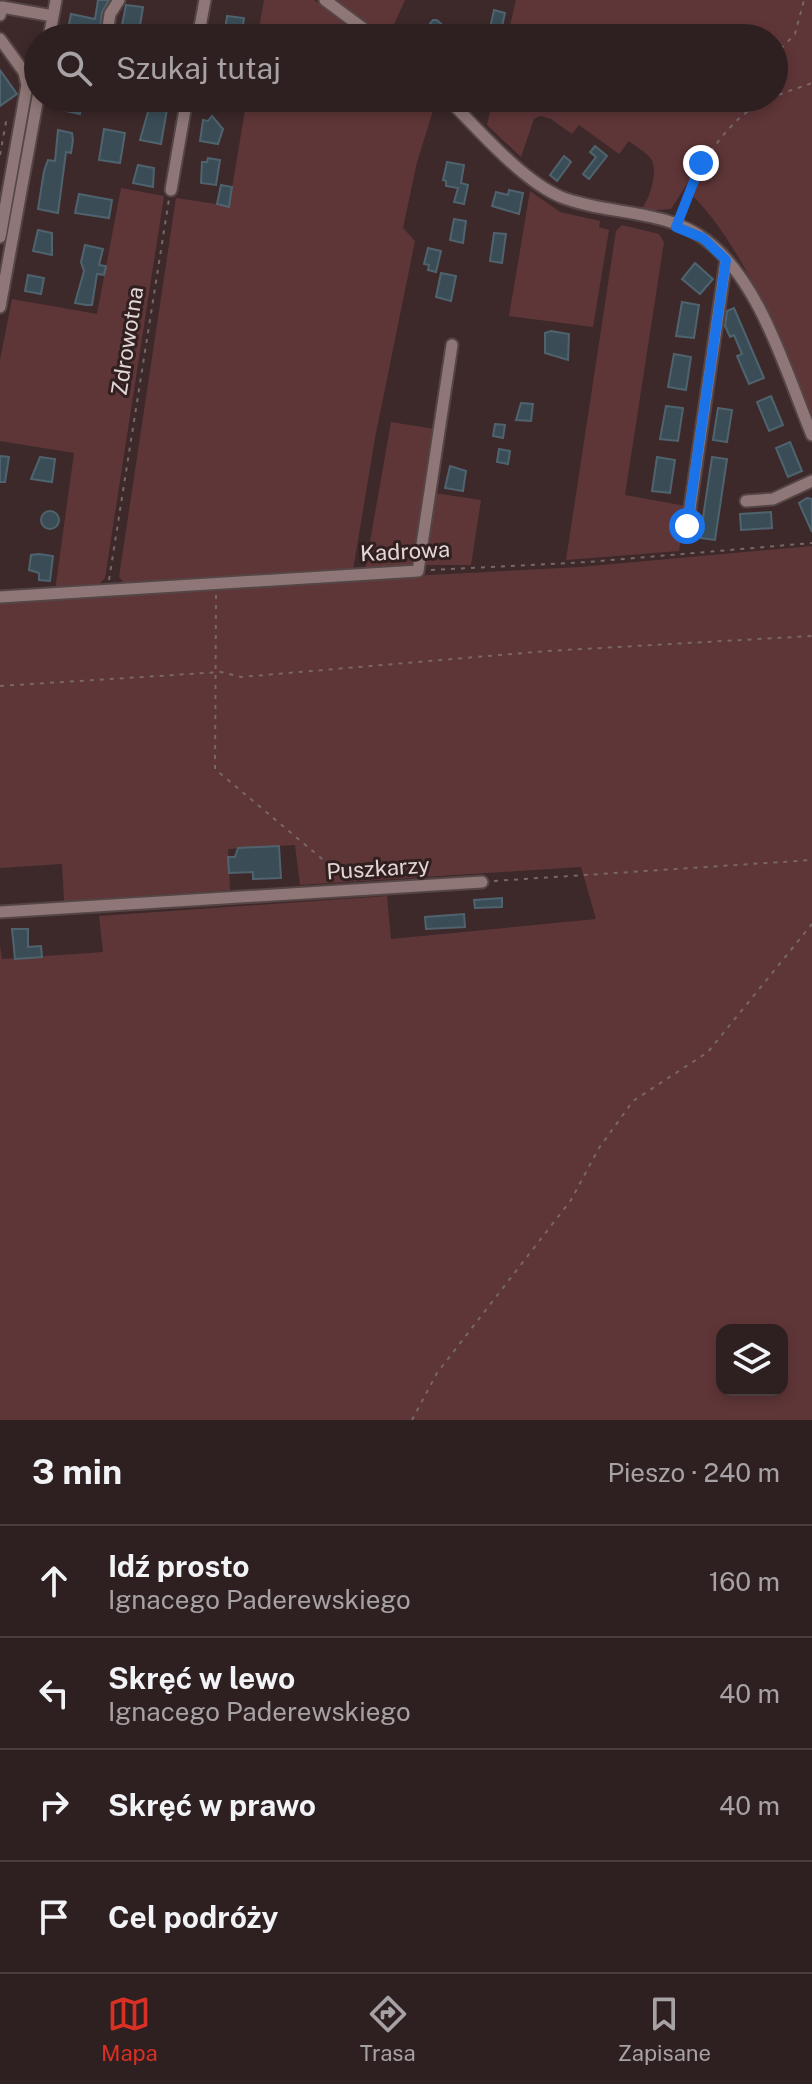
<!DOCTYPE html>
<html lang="pl">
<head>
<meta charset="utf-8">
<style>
	:root { --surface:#2e1f20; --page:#3a2c2d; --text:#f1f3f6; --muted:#a7a2a5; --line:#493d3e; --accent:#d93025 }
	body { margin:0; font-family:"Public Sans",sans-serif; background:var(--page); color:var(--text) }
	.controls { position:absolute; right:24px; bottom:24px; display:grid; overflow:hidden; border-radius:16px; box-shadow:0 4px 12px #0003 }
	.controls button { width:72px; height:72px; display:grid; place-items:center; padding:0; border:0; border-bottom:2px solid var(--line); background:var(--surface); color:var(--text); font:40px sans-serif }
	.stop { position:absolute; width:24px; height:24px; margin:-18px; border:6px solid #1a73e8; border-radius:50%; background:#fff }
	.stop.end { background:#1a73e8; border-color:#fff; box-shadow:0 2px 8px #0008 }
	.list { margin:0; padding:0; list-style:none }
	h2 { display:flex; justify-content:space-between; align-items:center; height:104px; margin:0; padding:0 32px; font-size:34px }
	h2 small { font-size:26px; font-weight:400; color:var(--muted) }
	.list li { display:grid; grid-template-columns:52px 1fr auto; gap:24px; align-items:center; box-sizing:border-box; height:112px; padding:0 32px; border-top:2px solid var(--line) }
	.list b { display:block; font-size:30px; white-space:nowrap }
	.list p { margin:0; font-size:26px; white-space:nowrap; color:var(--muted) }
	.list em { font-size:26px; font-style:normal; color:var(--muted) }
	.icon { flex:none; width:44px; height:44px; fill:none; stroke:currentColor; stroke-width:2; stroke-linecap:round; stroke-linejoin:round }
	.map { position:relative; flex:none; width:812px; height:1420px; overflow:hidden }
	.search { position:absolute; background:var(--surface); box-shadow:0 4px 12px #0003; left:24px; right:24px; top:24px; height:88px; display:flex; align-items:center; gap:20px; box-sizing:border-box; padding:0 28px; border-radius:44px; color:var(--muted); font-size:30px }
	.sheet { height:552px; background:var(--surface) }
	nav { display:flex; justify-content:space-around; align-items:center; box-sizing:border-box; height:112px; border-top:2px solid var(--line); background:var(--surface); font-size:22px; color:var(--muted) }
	nav a { display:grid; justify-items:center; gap:4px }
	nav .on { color:var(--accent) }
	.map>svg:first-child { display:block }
</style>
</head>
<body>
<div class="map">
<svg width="812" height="1420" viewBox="0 0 812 1420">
	<rect width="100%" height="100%" fill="#3d292a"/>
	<path fill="#5f3638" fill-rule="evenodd" d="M264,0h50l57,38h-114z
		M336,0h69l-17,38z
		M516,0h296v419c-34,-76 -62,-165 -120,-224l5,-27 -26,41 -31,2c9,-9 19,-41 11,-52 -5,-7 -15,-12 -22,-18l-10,13 -40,-29 -7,9 -21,-15 -11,-3 -6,3 -13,38 -34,-32 6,-27h281v-60h-267z
		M247,98h190l-20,64 -14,66 12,13 -40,197 -22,132 -227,15 -7,-8 57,-379 53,8z
		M121,188l43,8 -59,382 -9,9 -41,4 19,-138 -74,-12v-81l12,-61 85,15z
		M530,191l30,21 40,9 -1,6 10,3 -16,97 -84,-11z
		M622,225l37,9 5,8 -39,253 61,11 -7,45 -113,9 50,-329z
		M391,422l44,7 -21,139 -49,2z
		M434,493l47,7 -10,65h-49z
		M812,546v874h-812v-474l2,13 101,-7 -4,-36 288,-20 4,43 205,-20 -15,-52 -281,18 -5,-40 -67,4 2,41 -166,11 -2,-37 -62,4v-270l580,-31zM722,1330h60v60h-60z"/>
	<path fill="#3a4d57" stroke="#4f636e" stroke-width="2" d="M98,0h11l-7,12 -3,25 -31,-7 3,-16 24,5z
		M126,5l17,2 -5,31h-14l-3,-8z
		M494,10l11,3 -4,18 -11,-3z
		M227,16l17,2 -2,14 -17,-2z
		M433,20h4l19,18h-38z
		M0,70l17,24 -17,12z
		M69,98h13l-2,16 -19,-4 -3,-8z
		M122,98h12l-3,13 -11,-1z
		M152,98h17l-8,46 -21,-4z
		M212,116l11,13 -5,15 -18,-3 3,-21 5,1z
		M104,129l21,4 -5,30 -21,-3z
		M58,130l14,3 1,7 -2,13 -5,-1 -8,61 -20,-4 6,-38 4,-11 7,1z
		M595,146l12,10 -18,23 -6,-5 13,-17 -6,-5z
		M564,156l7,6 -14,19 -7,-6z
		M208,158l12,2 -4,25 -15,-2 1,-21h5z
		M447,162l17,3 -3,18 7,2 -4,19 -10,-2 4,-14 -12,-2v-5l-3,-1z
		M138,165l16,3 -1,19 -20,-4z
		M221,185l11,2 -3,20 -12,-3z
		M509,190l14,3 -4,21 -27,-8 4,-14 12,3z
		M79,194l33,6 -3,18 -34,-5z
		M454,219l12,2 -3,22 -13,-3z
		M38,230l14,3v22l-19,-4z
		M494,233l12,1 -4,29 -12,-2z
		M85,245l18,4 -4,16 7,1 -2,9 -7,-1 -5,31h-6l-11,-2 9,-32 -3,-9z
		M428,248l13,3 -5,21 -8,-2 1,-5 -5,-1z
		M695,263l18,16 -13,15 -18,-15z
		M441,273l15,3 -5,25 -15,-4z
		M28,275l16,3 -3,16 -16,-3z
		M682,302l17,3 -5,33 -18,-2z
		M734,308l30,70 -15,6 -12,-28 5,-2 -8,-19 -4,2 -5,-11 2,-15z
		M551,331l18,3 -1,26 -23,-7v-20z
		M674,354l17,3 -5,33 -18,-3z
		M771,396l12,29 -14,6 -12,-29z
		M521,403l12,1 -2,17 -15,-1z
		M666,406l17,2 -5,33 -18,-2z
		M718,408l14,2 -5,32 -14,-2z
		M495,424l10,1 -2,13 -10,-2z
		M790,442l12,29 -14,6 -12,-29z
		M499,449l11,2 -2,13 -11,-2z
		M0,456l9,1 -4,25h-5z
		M40,457l15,2 -3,23 -21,-3z
		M657,457l18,3 -5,33 -18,-2z
		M712,457l15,2 -12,81 -15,-2z
		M450,466l16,5 -3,20 -18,-3z
		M807,498l5,1v33l-13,-29z
		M41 520a9 9 0 1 1 18 0a9 9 0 1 1-18 0Z
		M771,512l1,16 -31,2 -1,-16z
		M39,554l14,2 -3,25 -11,-1v-7l-10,-3 2,-15z
		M279,846l2,32 -28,1v-7l-24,1 -1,-16h7l3,-9z
		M502,898v9l-27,1 -1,-8z
		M464,914l1,13 -39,2 -1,-12z
		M12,929h16v18l13,-1 1,11 -27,2z"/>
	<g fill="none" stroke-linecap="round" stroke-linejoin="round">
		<defs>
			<path id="minor" d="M325,0l51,38
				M0,15l2,-8 51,9
				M107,34l3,-20 9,-14
				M49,38l7,-38
				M198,38l7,-38
				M0,39l24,33 3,13 -27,152
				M447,98c30,30 75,83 114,99 46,18 105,12 145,43 55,42 80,133 106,195
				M171,190l16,-92
				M0,307l38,-210
				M746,501l27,-2 39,-18
				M687,529l39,-269
				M0,597l418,-26 34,-226
				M0,912l482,-30"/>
		</defs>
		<use href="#minor" stroke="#554545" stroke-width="15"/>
		<path stroke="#786767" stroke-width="2" stroke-dasharray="4 6" stroke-linecap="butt" d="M774,56l21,-22 9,-34
			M753,107l2,-9
			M0,155l6,-33 4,1
			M680,214c11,-36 41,-86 74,-107 17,-11 39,-17 58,-24
			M431,570l157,-8 224,-19
			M109,580l60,-381
			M216,595l-1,174 131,110
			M0,686l221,-14 20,5 306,-26 265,-15
			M494,881l318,-21
			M412,1420l25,-47 134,-173 28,-52 34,-47 75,-49 104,-128"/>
		<use href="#minor" stroke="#8f7777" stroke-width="11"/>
	</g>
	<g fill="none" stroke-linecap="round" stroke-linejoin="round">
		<path stroke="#1a73e8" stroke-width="10" d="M687,526l39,-266 -23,-22 -27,-11 25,-64"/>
	</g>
	<g text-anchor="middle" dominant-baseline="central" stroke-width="6" stroke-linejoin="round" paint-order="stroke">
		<g font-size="22" fill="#e3d6d6" stroke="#322020">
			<text transform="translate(127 341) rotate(-81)">Zdrowotna</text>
			<text transform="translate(405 551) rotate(-3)">Kadrowa</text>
			<text transform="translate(378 868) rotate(-4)">Puszkarzy</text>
		</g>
	</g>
</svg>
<div class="controls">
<button><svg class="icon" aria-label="layers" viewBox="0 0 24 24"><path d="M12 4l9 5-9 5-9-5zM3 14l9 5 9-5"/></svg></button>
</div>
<div class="stop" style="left:687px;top:526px"></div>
<div class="stop end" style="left:701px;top:163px"></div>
<div class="search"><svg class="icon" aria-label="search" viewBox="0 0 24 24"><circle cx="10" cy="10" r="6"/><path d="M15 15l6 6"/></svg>Szukaj tutaj</div>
</div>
<section class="sheet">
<h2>3 min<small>Pieszo · 240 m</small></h2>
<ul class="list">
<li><svg class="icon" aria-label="ahead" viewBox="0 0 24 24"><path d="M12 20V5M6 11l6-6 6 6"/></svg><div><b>Idź prosto</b><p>Ignacego Paderewskiego</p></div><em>160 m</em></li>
<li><svg class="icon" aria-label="left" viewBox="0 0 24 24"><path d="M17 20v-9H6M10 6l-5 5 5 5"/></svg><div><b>Skręć w lewo</b><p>Ignacego Paderewskiego</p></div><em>40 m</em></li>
<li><svg class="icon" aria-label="right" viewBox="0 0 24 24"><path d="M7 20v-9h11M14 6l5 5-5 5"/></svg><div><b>Skręć w prawo</b></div><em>40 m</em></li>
<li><svg class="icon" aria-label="arrive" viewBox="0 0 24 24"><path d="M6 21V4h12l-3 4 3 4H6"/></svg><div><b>Cel podróży</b></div></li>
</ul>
</section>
<nav>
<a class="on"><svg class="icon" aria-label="map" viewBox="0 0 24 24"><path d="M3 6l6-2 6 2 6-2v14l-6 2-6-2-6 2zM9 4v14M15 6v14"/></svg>Mapa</a>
<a><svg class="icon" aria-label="directions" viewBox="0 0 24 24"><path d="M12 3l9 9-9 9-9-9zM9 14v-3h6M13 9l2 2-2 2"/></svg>Trasa</a>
<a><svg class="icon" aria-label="saved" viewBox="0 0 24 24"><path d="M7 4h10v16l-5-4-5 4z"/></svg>Zapisane</a>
</nav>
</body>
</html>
